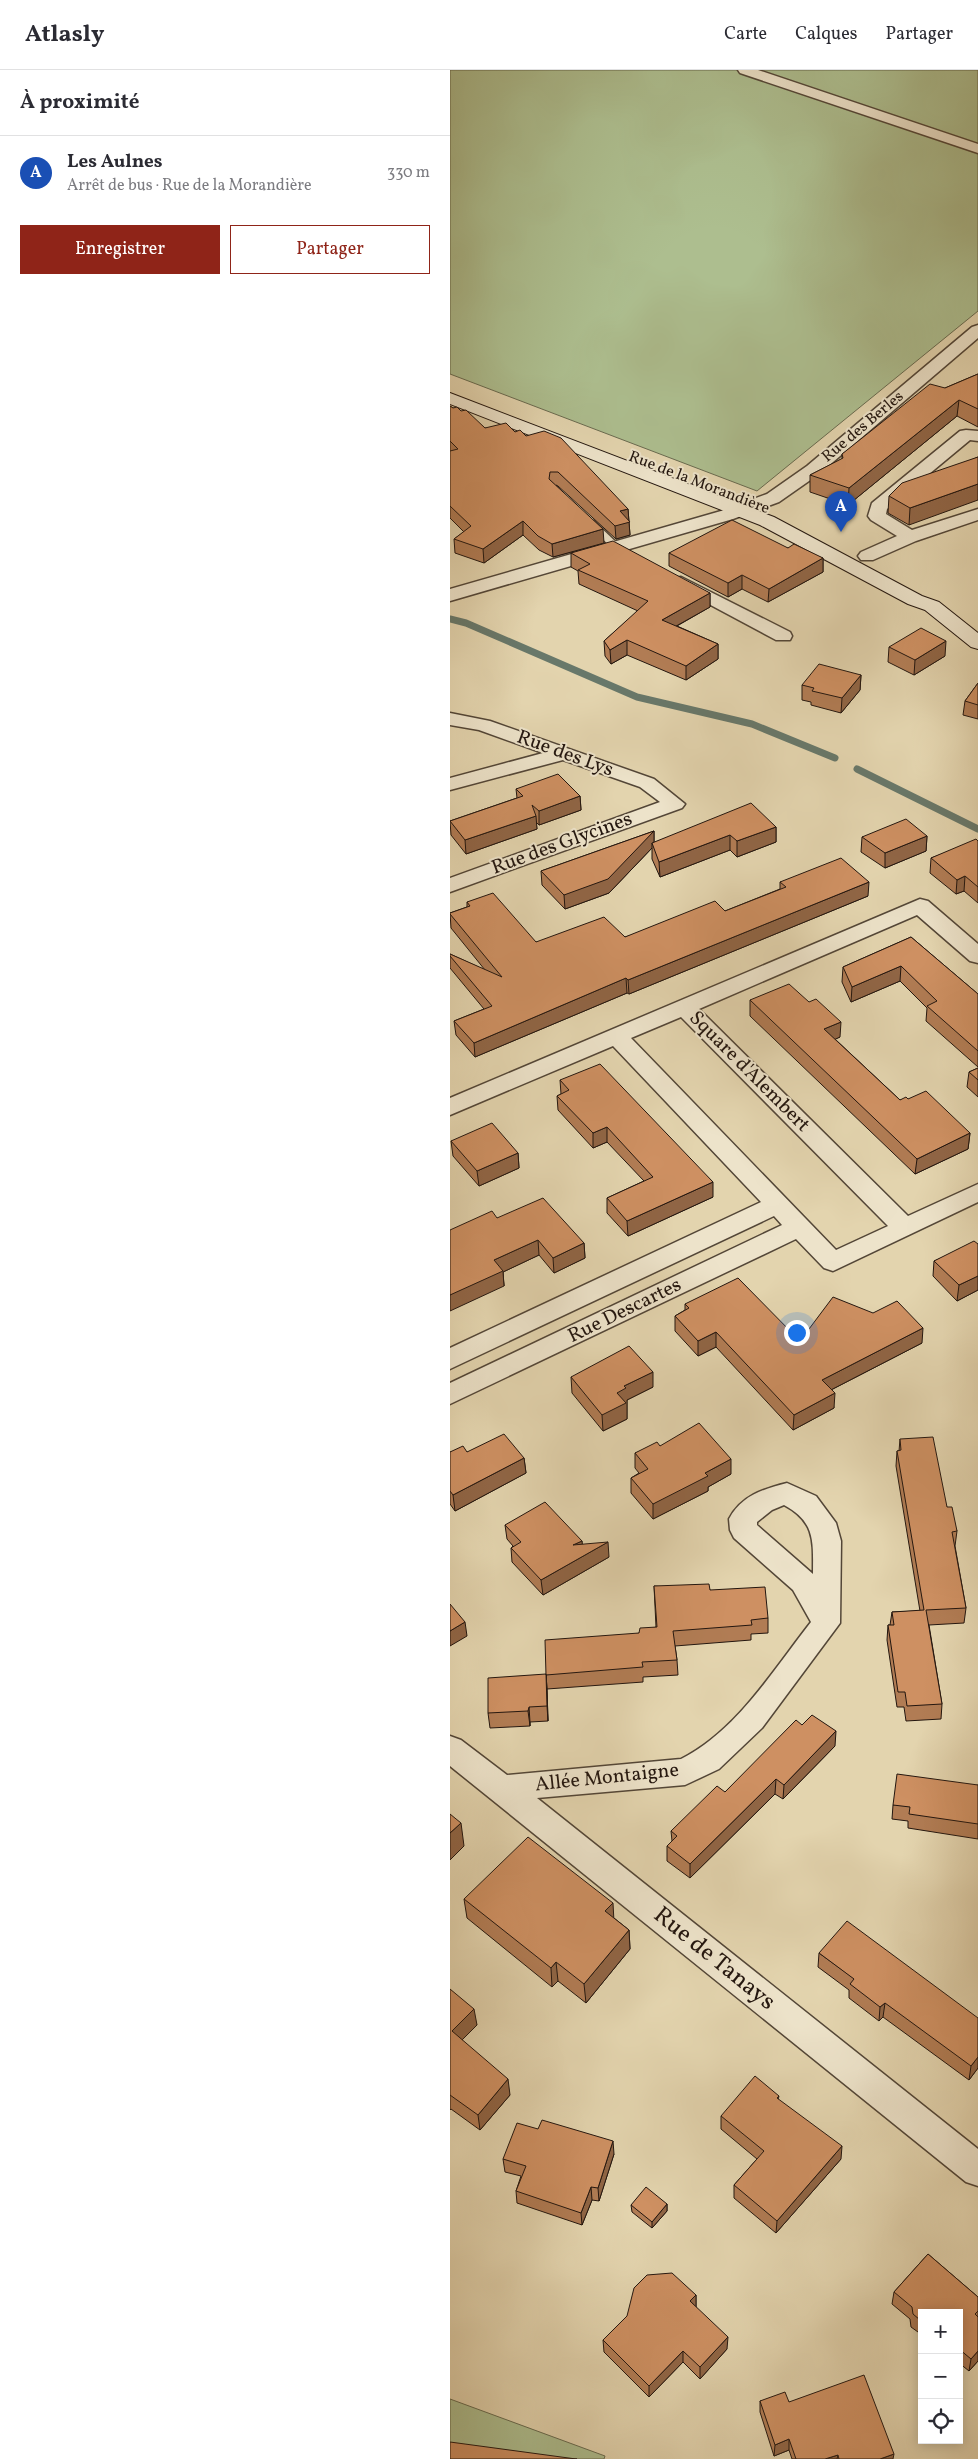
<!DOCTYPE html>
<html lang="fr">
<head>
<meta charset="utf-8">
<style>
	:root { --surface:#fff; --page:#f7f7f7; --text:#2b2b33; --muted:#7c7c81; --line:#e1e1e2; --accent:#8f2418 }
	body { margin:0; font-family:Vollkorn,serif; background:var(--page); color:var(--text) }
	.controls { position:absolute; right:15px; bottom:15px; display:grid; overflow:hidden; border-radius:0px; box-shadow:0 2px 12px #0003 }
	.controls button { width:45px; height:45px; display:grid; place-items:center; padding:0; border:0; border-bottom:1px solid var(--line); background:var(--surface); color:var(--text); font:25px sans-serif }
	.you { position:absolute; left:346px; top:1262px; width:18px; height:18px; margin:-12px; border:4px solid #fff; border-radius:50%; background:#1a73e8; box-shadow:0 0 0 8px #1a73e833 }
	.badge { display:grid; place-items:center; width:32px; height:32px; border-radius:50%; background:var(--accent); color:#fff; font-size:16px; font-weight:700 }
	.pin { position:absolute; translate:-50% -41px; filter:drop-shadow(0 1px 2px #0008) }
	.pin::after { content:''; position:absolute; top:26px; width:18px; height:15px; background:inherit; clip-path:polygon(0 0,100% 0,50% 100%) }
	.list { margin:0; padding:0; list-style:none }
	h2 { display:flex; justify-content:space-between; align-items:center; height:65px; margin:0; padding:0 20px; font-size:21px }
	h2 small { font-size:16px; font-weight:400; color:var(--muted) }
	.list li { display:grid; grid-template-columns:32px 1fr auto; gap:15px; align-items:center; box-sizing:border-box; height:75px; padding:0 20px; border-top:1px solid var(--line) }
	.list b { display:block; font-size:19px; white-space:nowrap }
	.list p { margin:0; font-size:16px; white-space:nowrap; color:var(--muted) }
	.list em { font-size:16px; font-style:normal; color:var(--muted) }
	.actions { display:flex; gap:10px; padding:15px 20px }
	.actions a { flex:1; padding:11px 0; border:1px solid var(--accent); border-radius:0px; text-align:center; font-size:18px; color:var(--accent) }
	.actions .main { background:var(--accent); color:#fff }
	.icon { flex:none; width:28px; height:28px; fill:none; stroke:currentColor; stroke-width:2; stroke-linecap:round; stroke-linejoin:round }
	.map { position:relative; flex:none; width:528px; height:2389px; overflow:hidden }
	header { display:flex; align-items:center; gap:30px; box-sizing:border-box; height:70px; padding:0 25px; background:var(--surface); border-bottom:1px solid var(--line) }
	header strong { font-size:24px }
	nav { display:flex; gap:28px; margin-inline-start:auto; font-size:18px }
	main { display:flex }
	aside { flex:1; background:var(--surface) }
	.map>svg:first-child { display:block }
</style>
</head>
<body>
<header>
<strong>Atlasly</strong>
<nav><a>Carte</a><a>Calques</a><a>Partager</a></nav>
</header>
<main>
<aside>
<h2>À proximité<small></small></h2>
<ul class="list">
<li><span class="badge" style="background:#1a4fb4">A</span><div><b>Les Aulnes</b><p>Arrêt de bus · Rue de la Morandière</p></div><em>330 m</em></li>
</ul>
<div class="actions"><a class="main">Enregistrer</a><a>Partager</a></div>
</aside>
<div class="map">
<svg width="528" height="2389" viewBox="0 0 528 2389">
	<rect width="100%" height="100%" fill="#e3d4ae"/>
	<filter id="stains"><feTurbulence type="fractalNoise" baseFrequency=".004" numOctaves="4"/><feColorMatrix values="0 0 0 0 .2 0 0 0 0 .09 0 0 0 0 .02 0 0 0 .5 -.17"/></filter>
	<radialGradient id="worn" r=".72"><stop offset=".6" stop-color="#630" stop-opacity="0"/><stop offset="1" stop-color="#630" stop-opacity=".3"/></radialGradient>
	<path fill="#adbe8f" stroke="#686a4f" d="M0,0h528v241l-221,180 -307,-117z
		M0,2329l155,57 -1,3h-154z"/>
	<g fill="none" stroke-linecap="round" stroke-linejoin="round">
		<path stroke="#68786a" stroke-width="7" d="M0,549l16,4 171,74 115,27 83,34
			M407,699l121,60"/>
		<defs>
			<path id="lane" d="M138,451h6l26,25v4h-6l-26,-25z"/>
			<path id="street" d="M288,0h20l220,74v9l-238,-80z
				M528,255v13l-159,136 -40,28 -46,17 -283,82v-12l271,-78 46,-17 40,-28 165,-139z
				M516,360l12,1v10l-8,-1 -83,69 -1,5 26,16 66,-21v11l-62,21 -43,19h-12l-3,-4 3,-4 36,-16 -26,-16 -3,-4 4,-13 88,-72z
				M231,507l109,55 2,4 -2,4h-14l-101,-54 -3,-4 3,-4z
				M0,643l40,8 164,58 31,25 -3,4 -232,84v-14l210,-76 -20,-15 -77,-27 -113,30v-12l93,-25 -64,-23 -29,-5z
				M470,829l8,2 50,43v19l-8,-2 -53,-46 -218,94 209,207 70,-32v18l-145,69 -9,-3 -28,-29 -346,165v-21l332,-158 -8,-9 -324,153v-21l311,-146 -148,-156 -163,69v-17zM231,947l207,209 -52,24 -205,-212z
				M337,1413l29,13 20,27 5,18 -1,82 -78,105 -43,41 -34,16 -148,13 441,351v37l-12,-4 -516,-416v-30l11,4 46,35 174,-16c56,-28 92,-89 130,-137l-18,-32 -59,-52 -4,-8 -1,-11c12,-23 34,-30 58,-36zM334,1435c32,17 29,37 29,69l-56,-49v-3l15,-12z"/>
			<path id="secondary" d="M0,323l324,124 148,79 17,6 39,31v16l-7,-2 -46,-37 -17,-6 -148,-79 -310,-121z"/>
		</defs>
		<use href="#lane" stroke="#534637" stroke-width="3"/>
		<use href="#street" stroke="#534637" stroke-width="3"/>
		<use href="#secondary" stroke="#23160f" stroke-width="2"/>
		<use href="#lane" fill="#ede3ca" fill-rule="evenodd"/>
		<use href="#street" fill="#ede3ca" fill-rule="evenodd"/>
		<use href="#secondary" fill="#ede3ca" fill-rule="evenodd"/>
	</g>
	<path fill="#b17c54" stroke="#23160f" d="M528,304v53l-21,-11 -109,89 -38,-13v-17l32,-16v-5l103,-66z
		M0,336l3,2 8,3 24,17 30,4 11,4 102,73 2,26 -14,4 -58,-53 -2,-1 48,58 -51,14 -14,-7 -16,-15 -39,28 -29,-10 -1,-14 10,-7 -14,-14z
		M528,387l-69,68 -21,-12 1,-17z
		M338,478l35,10v14l-55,30 -26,-13 -14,8 -59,-31v-13z
		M121,483l139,40v14l-33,19 41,18v15l-32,21 -59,-25 -16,9 -6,-8 -1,-15 34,-30 -59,-27 -1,-13 -7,-4z
		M439,577l56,9 -31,19 -26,-13z
		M411,605l-1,15 -19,23 -30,-8v-3l-9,-2v-15z
		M528,613v36l-15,-4 2,-14z
		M66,719l64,7 1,14 -42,15 -3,-3 1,7 -71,25 -15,-19 -1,-14 67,-23z
		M326,757v15l-39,15 -7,-7 -70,27 -8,-18v-11l-43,45 -44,16 -23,-24 -1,-14 113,-40v12z
		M477,766l-1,15 -41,17 -24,-16 1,-15z
		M528,771v62l-14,-12 -8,3 -26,-21 1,-15z
		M330,812l88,14 -239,98 -2,-1 -152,64 -19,-22 -2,-14 30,-12 -34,-41v-14l35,16 -34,-42 -1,-15 17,-6v-5l69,40 89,-5 100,-26 55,-22z
		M461,867l67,57v73l-52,-46 1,-13 -27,-27 -49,21 -9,-20 1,-15z
		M300,930l90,37 -5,2 65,61 8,-1 62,34 -2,16 -53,25 -165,-158z
		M528,998v29l-11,-10 2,-15z
		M110,1010l153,117 -85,39 -21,-23v-15l37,-17 -37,-39 -14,6 -35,-38 -1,-14 4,-2z
		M1,1071l67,12 1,15 -40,18 -26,-30z
		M47,1148l87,25 1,15 -31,15 -15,-18 -36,17 1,14z
		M528,1174v46l-21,11 -24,-25 1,-15z
		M235,1234l115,37 122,2 -91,47 3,18 -41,22 -77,-83 -18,9 -23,-25v-15l10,-6z
		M121,1307l82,10 -26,13v19l-24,12 -31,-38z
		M450,1369l47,68 10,24 -2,15 11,62 -2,15 -35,2 13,79 -1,15 -35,2 -2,-14h-7l-10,-67 1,-15h2l2,-13 28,-1 -24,-145 1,-15h2z
		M210,1376l71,28 -23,13v4l-55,28 -22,-26v-15l8,-5 -4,-5v-15z
		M0,1382h17l57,6 2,15 -71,38 -5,-7z
		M55,1455l77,16v3l27,13 -66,38 -31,-33 -1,-14 2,-2 -6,-7z
		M204,1516l56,4 58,28v15l-17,1v6l-76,6 2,14 1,15 -35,2v5l-96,7 -1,-14 93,-42 17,-6z
		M97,1619l1,32 -18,1v4l-40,2 -2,-15z
		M352,1655l33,21 -52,53 -8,-5 -85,84 -23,-17v-15l5,-5 -1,-10 54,-39z
		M528,1715v54l-70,-11v-7l-16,-2 1,-14z
		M14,1829l150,19 15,12 1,19 -44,54 -28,-22 -6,6 -85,-69z
		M369,1883l159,115 -9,12 -86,-63 -4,4 -30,-23v-8l-31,-23z
		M0,1919l27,36 -15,15 48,55 -30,35 -29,-21 -1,1z
		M329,2026l-1,4 63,59 -65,74 -42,-35v-13l23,-26 -36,-30v-13z
		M164,2084l-15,47 -7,-1 -10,25 -65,-22 -1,-12 5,-15 -16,-4 -2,-13z
		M217,2134v7l-15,17 -20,-16 -1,-7z
		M478,2184l50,43v64l-9,10 -10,-8v-50h-37v19h-4l-7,-5 -1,-8 -18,-15 2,-12z
		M246,2225v12l31,42 -27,30 -17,-17 -34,35 -45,-45 -1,-12z
		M310,2331l29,1 104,57h-101l-3,-9 -15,6 -14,-44z"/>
	<path fill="#906545" stroke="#23160f" d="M509,330l-2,16 -109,89 1,-17z
		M528,414v16l-69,25 1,-17z
		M178,439l2,26 -14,4 -1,-13 5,-15z
		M73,451v14l-39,28 -1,-14z
		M153,459l1,14 -51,14 -1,-13z
		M373,488v14l-55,30 1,-13z
		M292,505v14l-14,8v-14z
		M260,523v14l-48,27v-14z
		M177,570v15l-16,9 -1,-14z
		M496,571l-1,15 -31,19 1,-15z
		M268,574v15l-32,21v-14z
		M411,605l-1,15 -19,23 1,-15z
		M130,726l1,14 -42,15v-14z
		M86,746l1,13 -71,25 -1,-14z
		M326,757v15l-39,15v-16z
		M204,761v15l-2,-3v5l-43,45 -44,16 -1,-14z
		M280,765v15l-70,27 -1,-15z
		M477,766l-1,15 -41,17v-15z
		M515,806l-1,15 -8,3 1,-14z
		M419,812l-1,14 -239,98 -1,-14z
		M451,896l-1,15 -49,21 1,-15z
		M176,908l1,15 -152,64 -1,-14z
		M391,952l-1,15 -17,8 1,-16z
		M157,1057v15l-14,6v-15z
		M520,1063l-2,16 -53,25 2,-15z
		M68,1083l1,15 -40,18 -2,-15z
		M263,1112v15l-85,39 -1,-15z
		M88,1170l1,15 -36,17 1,14 -54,25v-16l44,-35z
		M134,1173l1,15 -31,15 -1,-15z
		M528,1206v14l-21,11 2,-16z
		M473,1258l-1,15 -101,52 1,-15z
		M266,1262v15l-18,9v-15z
		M203,1302v15l-26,13v19l-24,12 -1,-16 15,-22 7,-7z
		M385,1323l-1,15 -41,22 1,-15z
		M74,1388l2,15 -71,38 -2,-16z
		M281,1389v15l-23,13v4l-55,28v-15l52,-31z
		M132,1471l1,14 -10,-10z
		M158,1472l1,15 -66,38 -2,-15z
		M15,1552l2,14 -17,10v-15z
		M96,1604l1,15 1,32 -1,-15z
		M79,1637l1,15v4l-2,-15z
		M386,1661l-1,15 -52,53 1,-14z
		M326,1709l-1,15 -85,84v-14z
		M11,1753l3,23 -14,14v-27z
		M163,1833l1,19 -9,-11z
		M179,1860l1,19 -44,54 -2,-19z
		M106,1892l2,19 -6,6 -1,-19z
		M435,1933l-2,14 -4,4 1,-14z
		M24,1939l3,16 -22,22 -3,-16z
		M528,1987v11l-9,12 2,-14z
		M58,2009l2,16 -30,35 -2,-15z
		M163,2071l1,13 -15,47 -1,-13z
		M392,2076l-1,13 -65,74 1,-12z
		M141,2117l1,13 -10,25 -1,-12z
		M217,2134v7l-15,17v-6z
		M246,2225v12l-6,-6z
		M278,2267l-1,12 -27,30v-12z
		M233,2281v11l-34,35v-11z
		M528,2281v10l-9,10 2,-12z
		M339,2369v11l-15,6 1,-11z
		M444,2384l-1,5h-13z
		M388,2385l-1,4h-12z"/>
	<path fill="#ce9062" stroke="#23160f" d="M528,304v35l-19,-9 -110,88 -39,-13 33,-17 -1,-4 88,-70 15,4z
		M0,336l3,2 4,-1 4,4 5,-1 19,18 21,-5 9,9 5,-2 6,6 18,-5 17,7 67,71 -8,2 10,11 -15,4 -57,-54h-8l-1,7 54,50 -51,15 -14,-8 -15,-15 -40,28 -29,-10 17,-13 -21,-20v-55l8,-2 -8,-8z
		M528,387v27l-68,24 -21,-12 13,-13z
		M282,450l56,28 6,-4 29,14 -54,31 -27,-14 -14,8 -59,-30z
		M163,471l97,52 -48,27 56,24 -32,22 -59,-26 -17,10 -6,-9 44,-40 -70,-31 12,-6 -19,-11z
		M471,558l25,13 -31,19 -26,-13z
		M369,594l42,11 -19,23 -30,-7 2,-3 -12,-3z
		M528,613v22l-13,-4z
		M108,704l22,22 -41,15 -7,-6 4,11 -71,24 -15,-19 73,-25 -7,-7z
		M301,733l25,24 -39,14 -7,-6 -71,27 -7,-19z
		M456,749l21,17 -42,17 -23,-16z
		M204,761l-46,48 -44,16 -23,-24z
		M526,769l2,2v46l-13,-11 -8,4 -26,-22z
		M391,788l28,24 -241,98 -2,-2 -152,65 -20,-22 38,-15 -42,-50v-2l52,23 -52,-63v-1l20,-7 -3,-4 26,-9 43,49 68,-25 21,20 90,-36 10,10 61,-24 -6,-5z
		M461,867l67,57v57l-51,-45 10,-5 -36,-35 -49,21 -9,-20z
		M339,914l20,18 7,-3 25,23 -17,7 76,71 6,-3 2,2 18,-8 44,42 -53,26 -167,-159z
		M150,994l113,118 -86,39 -20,-23 46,-21 -46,-50 -14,6 -36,-37 12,-6 -9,-10z
		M528,998v12l-9,-8z
		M42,1053l26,30 -41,18 -26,-30z
		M93,1128l41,45 -31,15 -15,-18 -44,20 9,11 -53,24v-65l42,-19 5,7z
		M524,1171l4,3v32l-19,9 -25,-24z
		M288,1208l62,63 33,-44 40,16 24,-12 26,27 -101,52 13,13 -41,22 -78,-83 -18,9 -23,-25 14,-8 -4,-4z
		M179,1276l24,26 -29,14 2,2 -9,5 9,10 -24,12 -31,-38z
		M249,1353l32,36 -26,14 3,3 -55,28 -22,-26 17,-9 -13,-16 22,-11 3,4z
		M54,1364l20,24 -71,37 -3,-4v-39l13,-6 4,6z
		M483,1367l14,70h5l5,24 -5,1 14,76 -40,2 16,94 -35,2 -2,-14h-7l-10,-67h6l-2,-13 32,-2 -27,-159 4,-1 -1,-11z
		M95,1432l37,39 -9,4 35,-3 -67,38 -30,-32 10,-6 -16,-17z
		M259,1514l1,6 55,-3 3,31 -17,2 1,5 -79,6 4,29 -35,2 1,5 -97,8 -1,-35 94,-7 1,-5 17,-1 -3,-41z
		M0,1534l15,18 -15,9z
		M96,1604l1,32 -18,1 -1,4 -40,2v-35z
		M362,1645l24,16 -52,54 -8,-6 -86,85 -23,-18 10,-10 -6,-5 46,-45 8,6 71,-72 6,5z
		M447,1704l81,11v39l-69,-10 1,-7 -17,-2z
		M0,1744l11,9 -11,10z
		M78,1767l85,66 -8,8 24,19 -45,54 -28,-22 -5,6 -87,-69z
		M397,1851l131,97v39l-7,9 -86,-63 -5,4 -30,-23 4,-5 -35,-26z
		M0,1919l24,20 -22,22 56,48 -30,36 -28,-20z
		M305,2006l24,20 -2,2 65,48 -65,75 -43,-36 30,-34 -43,-35z
		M92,2050l71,21 -15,47 -7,-1 -10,26 -65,-22 10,-25 -23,-7 14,-36 21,6z
		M196,2117l21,17 -15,18 -21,-17z
		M478,2184l50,43v14l-3,3 3,3v34l-7,8 -12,-10v-36h-37v7h-2l-7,-6 -1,-7 -18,-15z
		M222,2203l24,22 -6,6 38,36 -28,30 -17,-16 -34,35 -46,-46 24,-24 7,-28 13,-13z
		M414,2305l30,79 -14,5h-41l-1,-4 -13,4h-29l-7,-20 -14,6 -15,-44 25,-9 4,10z
		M0,2372l126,17h1h-127z"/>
	<g text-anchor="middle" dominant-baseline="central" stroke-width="4" stroke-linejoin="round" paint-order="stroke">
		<g font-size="16" fill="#23160f" stroke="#ede3ca">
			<text transform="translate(413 357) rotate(-40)">Rue des Berles</text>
			<text transform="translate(249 413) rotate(21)">Rue de la Morandière</text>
		</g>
		<g font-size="20" fill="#23160f" stroke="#ede3ca">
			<text transform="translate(115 684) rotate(20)">Rue des Lys</text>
			<text transform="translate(112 774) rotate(-20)">Rue des Glycines</text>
			<text transform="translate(299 1002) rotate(45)">Square d'Alembert</text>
			<text transform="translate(175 1241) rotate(-26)">Rue Descartes</text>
			<text transform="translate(157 1708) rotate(-6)">Allée Montaigne</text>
		</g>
		<g font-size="24" fill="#23160f" stroke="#ede3ca">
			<text transform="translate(264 1889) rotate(39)">Rue de Tanays</text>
		</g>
	</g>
	<rect width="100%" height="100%" filter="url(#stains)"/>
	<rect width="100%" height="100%" fill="url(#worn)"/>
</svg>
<div class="controls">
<button>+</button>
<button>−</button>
<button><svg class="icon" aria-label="locate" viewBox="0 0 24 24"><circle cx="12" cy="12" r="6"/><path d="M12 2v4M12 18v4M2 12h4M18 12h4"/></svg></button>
</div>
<div class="you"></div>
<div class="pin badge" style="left:391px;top:462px;background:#1a4fb4">A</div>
</div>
</main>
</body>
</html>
